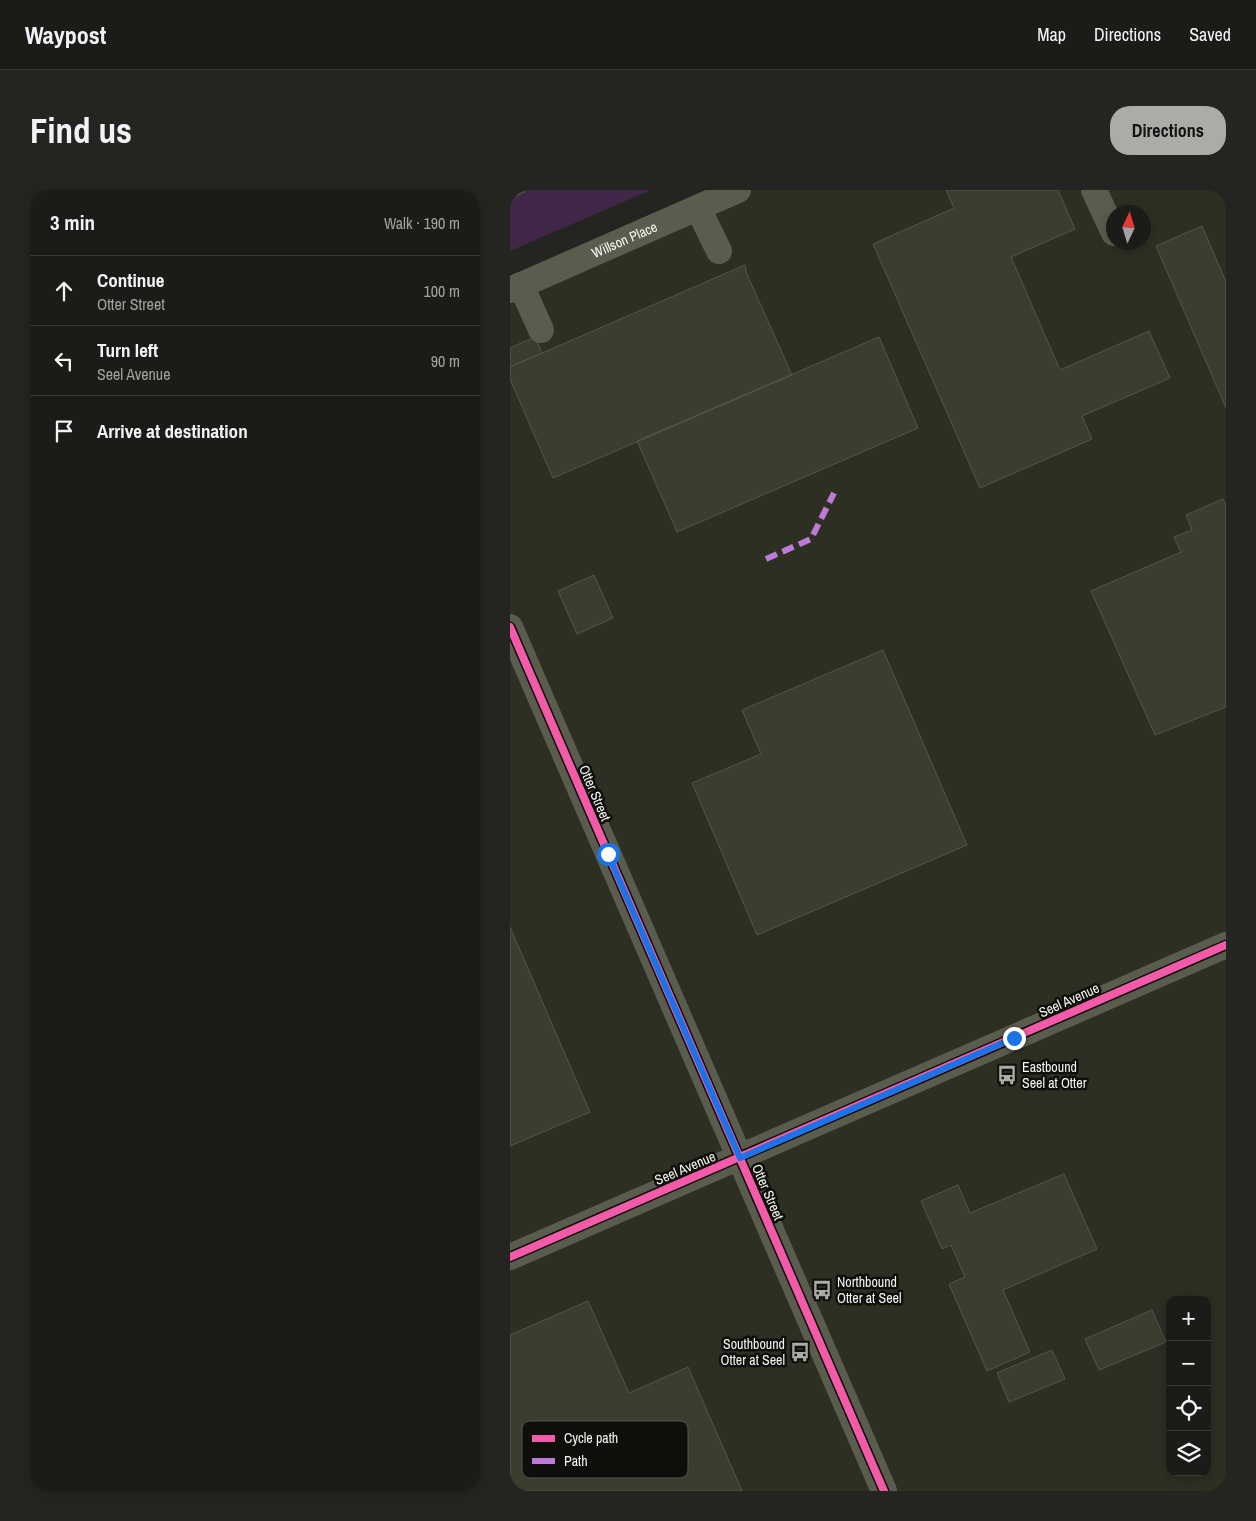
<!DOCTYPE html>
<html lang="en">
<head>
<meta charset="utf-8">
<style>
	:root { --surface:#1b1c18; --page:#242521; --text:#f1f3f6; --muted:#a0a1a2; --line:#393a37; --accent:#abaca7 }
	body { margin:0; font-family:"Archivo Narrow",sans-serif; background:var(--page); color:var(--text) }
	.controls { position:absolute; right:15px; bottom:15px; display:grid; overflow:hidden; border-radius:10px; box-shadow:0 2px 12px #0003 }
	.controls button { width:45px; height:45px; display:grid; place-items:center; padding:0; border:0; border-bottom:1px solid var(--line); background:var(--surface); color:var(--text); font:25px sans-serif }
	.compass { position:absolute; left:596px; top:15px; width:45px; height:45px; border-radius:50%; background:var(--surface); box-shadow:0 2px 12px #0003; rotate:4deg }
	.stop { position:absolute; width:15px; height:15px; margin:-11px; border:4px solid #1a73e8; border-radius:50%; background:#fff }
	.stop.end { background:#1a73e8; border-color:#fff; box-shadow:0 1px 5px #0008 }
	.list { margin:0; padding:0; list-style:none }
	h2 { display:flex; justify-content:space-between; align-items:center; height:65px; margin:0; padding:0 20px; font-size:21px }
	h2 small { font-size:16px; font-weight:400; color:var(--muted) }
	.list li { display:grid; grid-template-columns:32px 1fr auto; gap:15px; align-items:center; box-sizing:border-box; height:70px; padding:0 20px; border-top:1px solid var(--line) }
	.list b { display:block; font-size:19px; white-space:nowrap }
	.list p { margin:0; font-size:16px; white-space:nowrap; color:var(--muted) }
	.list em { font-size:16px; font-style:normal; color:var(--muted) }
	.icon { flex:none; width:28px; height:28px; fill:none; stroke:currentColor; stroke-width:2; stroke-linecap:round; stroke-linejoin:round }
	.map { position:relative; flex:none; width:716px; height:1301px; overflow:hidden; border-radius:20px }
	header { display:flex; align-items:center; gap:30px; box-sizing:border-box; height:70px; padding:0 25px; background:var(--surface); border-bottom:1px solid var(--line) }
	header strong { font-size:24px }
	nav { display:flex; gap:28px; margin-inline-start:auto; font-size:18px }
	.intro { display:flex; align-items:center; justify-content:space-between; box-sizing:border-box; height:120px; padding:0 30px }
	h1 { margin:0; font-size:35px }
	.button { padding:12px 22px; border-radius:20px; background:var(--accent); color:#111; font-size:18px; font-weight:700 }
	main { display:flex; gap:30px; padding:0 30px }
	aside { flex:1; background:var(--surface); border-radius:20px; box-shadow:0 2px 12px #0003 }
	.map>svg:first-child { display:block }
</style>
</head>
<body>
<header>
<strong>Waypost</strong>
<nav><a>Map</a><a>Directions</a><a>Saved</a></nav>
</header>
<div class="intro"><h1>Find us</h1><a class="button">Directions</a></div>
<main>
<aside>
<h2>3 min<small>Walk · 190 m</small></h2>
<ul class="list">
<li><svg class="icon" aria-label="ahead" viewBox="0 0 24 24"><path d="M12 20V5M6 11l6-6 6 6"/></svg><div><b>Continue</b><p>Otter Street</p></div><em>100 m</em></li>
<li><svg class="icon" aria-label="left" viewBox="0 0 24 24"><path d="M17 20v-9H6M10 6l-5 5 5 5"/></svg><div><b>Turn left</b><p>Seel Avenue</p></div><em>90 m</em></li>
<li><svg class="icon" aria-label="arrive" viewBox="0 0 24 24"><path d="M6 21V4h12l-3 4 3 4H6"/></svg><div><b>Arrive at destination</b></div></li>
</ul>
</aside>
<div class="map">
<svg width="716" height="1301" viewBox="0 0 716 1301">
	<rect width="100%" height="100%" fill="#242520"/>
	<path fill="#2d2f23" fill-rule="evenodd" d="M228,0h488v1301h-716v-1201zM604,22h30v30h-30zM660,1110h37v172h-37z"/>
	<path fill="#412747" d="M0,0h141l-141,61z"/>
	<path fill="#3c3d2f" stroke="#545552" d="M0,0h14l1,2 -15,6z
		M436,0h112l17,39 -64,28 49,113 89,-39 21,47 -88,38 10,23 -112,49 -107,-244 81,-36z
		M692,36l24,56v126l-70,-162z
		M235,75l1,7 46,103 -239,103 -43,-99v-12z
		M25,147l7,16 -32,14v-19z
		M369,147l39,91 -241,104 -40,-91z
		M713,309l3,6v202l-71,28 -64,-144 90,-39 -7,-15 18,-7 -6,-15z
		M84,385l19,43 -36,16 -19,-43z
		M373,460l84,195 -210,90 -65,-152 69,-29 -19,-44z
		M0,737l80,185 -80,34z
		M554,984l33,75 -94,41 27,62 -43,19 -38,-87 16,-7 -14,-32 -9,4 -21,-48 37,-16 12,28z
		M78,1111l41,92 59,-26 54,124h-232v-156z
		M642,1120l14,32 -67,28 -14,-31z
		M542,1160l13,29 -56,23 -12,-29z"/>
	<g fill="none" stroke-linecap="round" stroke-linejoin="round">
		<g stroke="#5a5d4e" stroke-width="26">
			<path d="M584,0l20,43"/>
			<path d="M188,18l21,43"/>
			<path d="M11,95l20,45"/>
			<path id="s1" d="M0,100l228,-100"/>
			<path d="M0,437l374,864"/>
			<path d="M0,1067l716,-312"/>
		</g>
		<path stroke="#bd7bd9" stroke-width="6" stroke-dasharray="12 6" stroke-linecap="butt" d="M256,369l45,-20 23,-46"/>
		<defs>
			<path id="cycleway" d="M0,437l374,864
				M0,1067l716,-312"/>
		</defs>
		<use href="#cycleway" stroke="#0e0f0b" stroke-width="11"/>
		<use href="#cycleway" stroke="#f35aa7" stroke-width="8"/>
	</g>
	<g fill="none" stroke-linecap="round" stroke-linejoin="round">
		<path stroke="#1a73e8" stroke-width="6" d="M98,664l132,304 274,-120"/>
	</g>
	<defs>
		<symbol id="bus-bare" viewBox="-9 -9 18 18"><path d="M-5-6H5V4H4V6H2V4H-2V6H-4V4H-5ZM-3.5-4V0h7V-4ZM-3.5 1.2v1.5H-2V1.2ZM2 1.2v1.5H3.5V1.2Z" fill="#abaca7" stroke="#0e0f0b" stroke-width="2.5" paint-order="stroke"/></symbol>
	</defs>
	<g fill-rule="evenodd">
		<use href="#bus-bare" x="483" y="871" width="28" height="28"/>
		<use href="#bus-bare" x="298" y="1086" width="28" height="28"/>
		<use href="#bus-bare" x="276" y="1148" width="28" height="28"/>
	</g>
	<g text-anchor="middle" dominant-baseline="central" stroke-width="5" stroke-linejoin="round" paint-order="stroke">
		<g font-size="14" fill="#f4f5f0" stroke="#0e0f0b">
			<text stroke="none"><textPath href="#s1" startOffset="125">Willson Place</textPath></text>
			<text transform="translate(85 603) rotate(67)">Otter Street</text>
			<text transform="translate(559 810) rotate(-24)">Seel Avenue</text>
			<text transform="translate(175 978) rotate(-23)">Seel Avenue</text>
			<text transform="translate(258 1002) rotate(67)">Otter Street</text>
		</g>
		<g font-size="14" fill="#f4f5f0" stroke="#0e0f0b" text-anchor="start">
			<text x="512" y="877">Eastbound<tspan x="512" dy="16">Seel at Otter</tspan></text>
			<text x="327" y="1092">Northbound<tspan x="327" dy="16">Otter at Seel</tspan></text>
			<text x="275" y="1154" text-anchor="end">Southbound<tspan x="275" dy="16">Otter at Seel</tspan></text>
		</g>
	</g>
	<rect x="12" y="1231" width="166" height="57" rx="8" fill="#0e0f0b" stroke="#535450" stroke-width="1"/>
	<rect x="22" y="1245" width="23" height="7" fill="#f35aa7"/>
	<rect x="22" y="1268" width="23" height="6" fill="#bd7bd9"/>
	<g font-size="14" fill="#f4f5f0">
		<text x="54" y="1253">Cycle path</text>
		<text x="54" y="1276">Path</text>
	</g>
</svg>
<div class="controls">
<button>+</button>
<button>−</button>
<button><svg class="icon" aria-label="locate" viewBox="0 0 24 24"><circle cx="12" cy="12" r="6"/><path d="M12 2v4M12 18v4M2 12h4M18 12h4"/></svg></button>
<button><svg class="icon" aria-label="layers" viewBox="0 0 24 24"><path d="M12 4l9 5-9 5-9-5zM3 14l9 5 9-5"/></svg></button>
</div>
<svg class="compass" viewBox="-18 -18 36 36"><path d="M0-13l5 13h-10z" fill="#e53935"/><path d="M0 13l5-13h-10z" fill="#a0a1a2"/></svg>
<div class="stop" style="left:98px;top:664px"></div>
<div class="stop end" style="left:504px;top:848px"></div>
</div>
</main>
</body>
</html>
